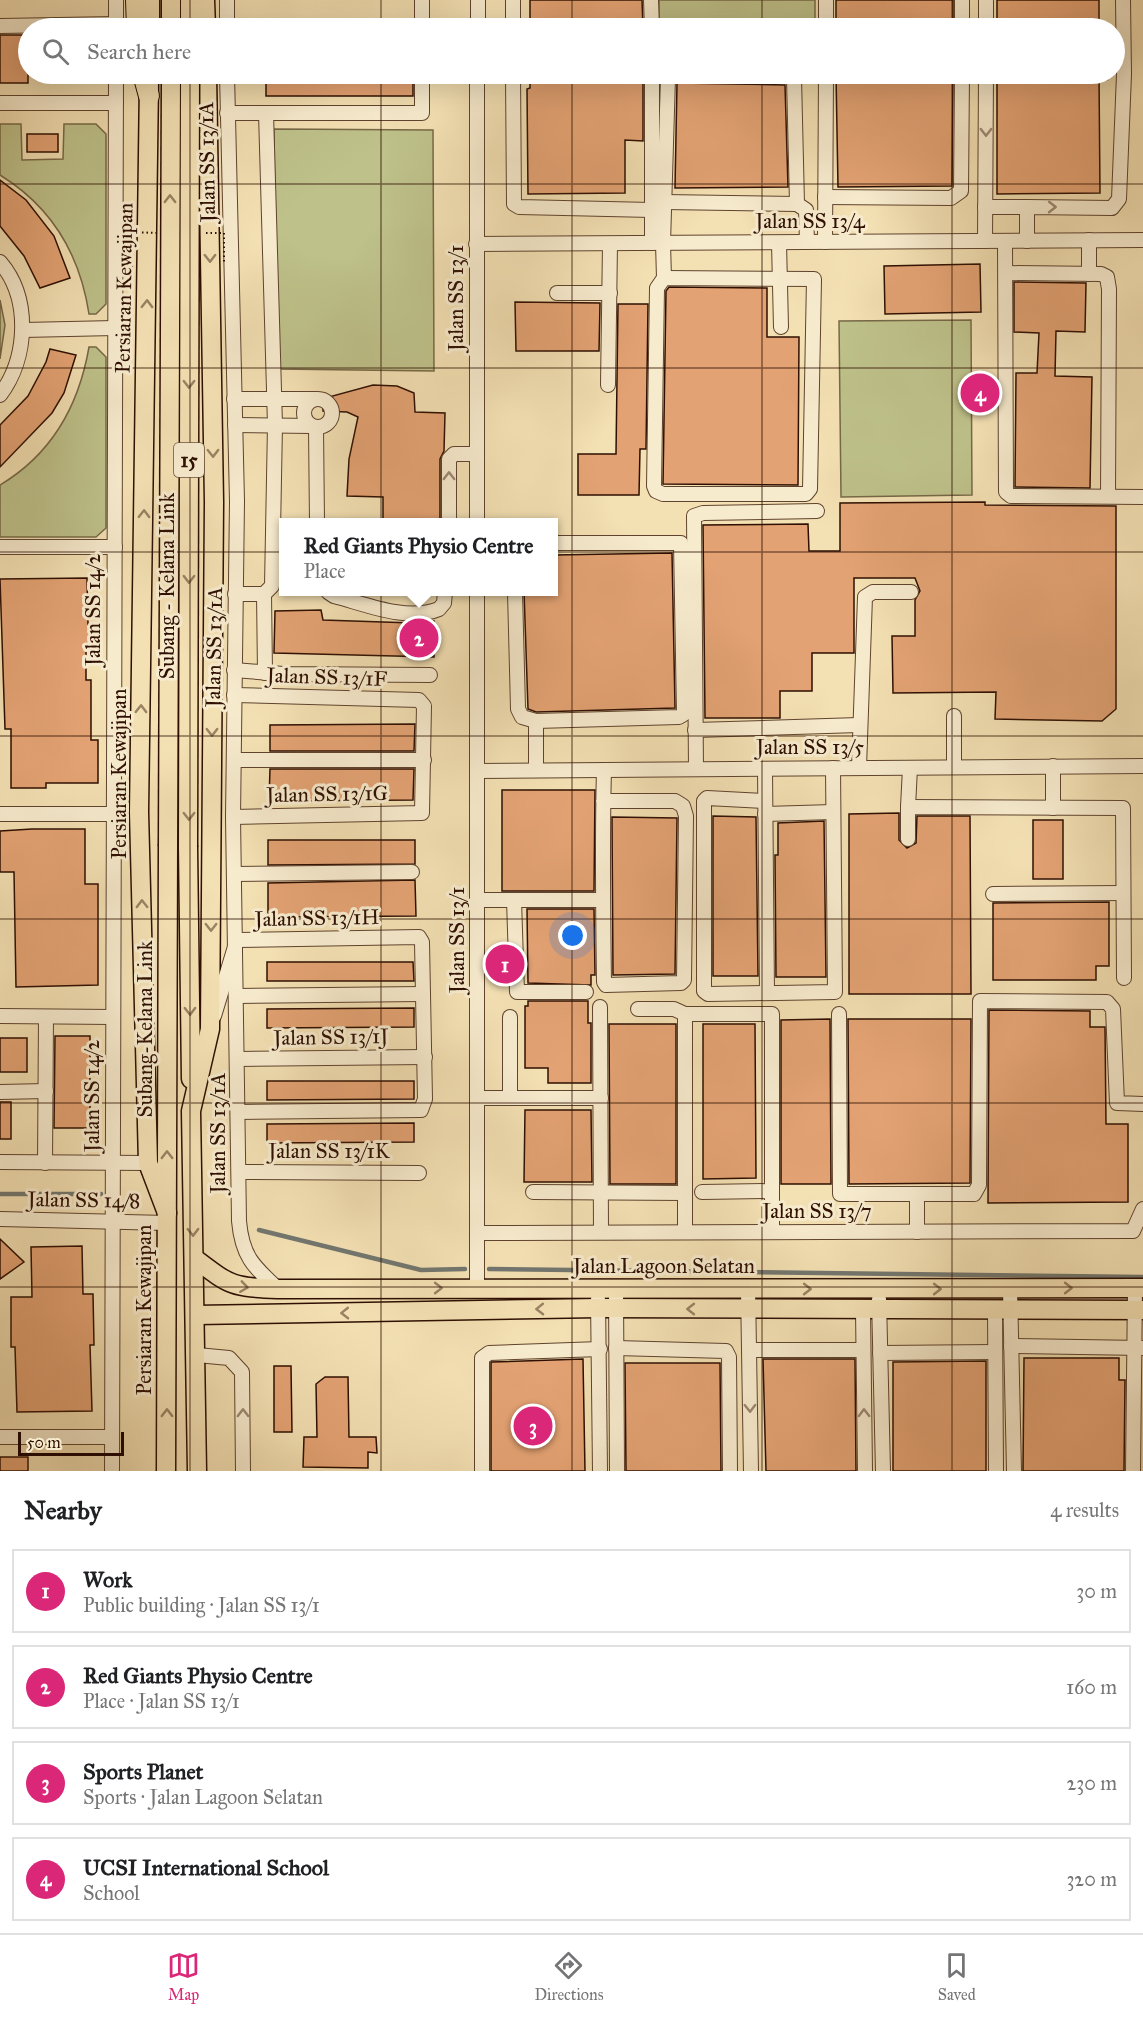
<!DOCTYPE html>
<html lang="en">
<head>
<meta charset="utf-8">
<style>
  body { margin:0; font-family:"IM FELL Great Primer",serif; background:#f2f2f2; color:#202124 }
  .scale { position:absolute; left:18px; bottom:15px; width:106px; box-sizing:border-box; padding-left:6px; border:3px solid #2e0f02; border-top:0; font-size:16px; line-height:21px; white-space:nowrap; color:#2e0f02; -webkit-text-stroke:4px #f7ebce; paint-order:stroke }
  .you { position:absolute; left:573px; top:936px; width:21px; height:21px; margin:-15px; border:4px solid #fff; border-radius:50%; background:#1a73e8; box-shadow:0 0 0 9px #1a73e833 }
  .badge { display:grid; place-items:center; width:39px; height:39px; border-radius:50%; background:#db2777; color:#fff; font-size:20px; font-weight:700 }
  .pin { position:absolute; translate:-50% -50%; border:3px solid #fff; box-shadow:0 2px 6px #0006 }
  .popup { position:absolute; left:279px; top:518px; width:279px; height:78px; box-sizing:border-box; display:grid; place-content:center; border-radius:0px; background:#fff; filter:drop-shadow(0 2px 4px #0005); font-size:20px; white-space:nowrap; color:#757577 }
  .popup b { font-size:22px; color:#202124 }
  .popup::after { content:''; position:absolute; left:50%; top:100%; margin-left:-12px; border:12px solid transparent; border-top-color:#fff }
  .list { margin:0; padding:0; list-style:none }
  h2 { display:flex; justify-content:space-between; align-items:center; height:78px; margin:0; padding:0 24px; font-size:26px }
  h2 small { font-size:20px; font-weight:400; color:#757577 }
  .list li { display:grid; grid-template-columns:39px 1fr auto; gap:18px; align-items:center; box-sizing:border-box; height:84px; margin:0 12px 12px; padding:0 12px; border:2px solid #e0e0e0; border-radius:0px }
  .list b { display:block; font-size:22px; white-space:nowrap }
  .list p { margin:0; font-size:20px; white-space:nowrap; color:#757577 }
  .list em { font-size:20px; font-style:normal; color:#757577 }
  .icon { flex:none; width:33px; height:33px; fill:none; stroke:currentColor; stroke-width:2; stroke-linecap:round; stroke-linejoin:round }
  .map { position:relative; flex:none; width:1143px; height:1471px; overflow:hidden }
  .search { position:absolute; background:#fff; box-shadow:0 6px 24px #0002; left:18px; right:18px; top:18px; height:66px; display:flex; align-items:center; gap:15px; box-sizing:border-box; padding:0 21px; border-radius:33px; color:#757577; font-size:22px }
  .sheet { height:462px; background:#fff }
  nav { display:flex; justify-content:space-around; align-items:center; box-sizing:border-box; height:84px; border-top:2px solid #e0e0e0; background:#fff; font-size:16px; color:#757577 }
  nav a { display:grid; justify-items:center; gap:3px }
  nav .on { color:#db2777 }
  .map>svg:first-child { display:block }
  .green { fill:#bec18a; stroke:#766846; stroke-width:1.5 }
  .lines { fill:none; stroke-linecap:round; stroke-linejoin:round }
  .stream { stroke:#72766f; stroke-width:4.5 }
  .building { fill:#e3a273; stroke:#2e0f02; stroke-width:1.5 }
  .minor-tunnel { stroke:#d5c198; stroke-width:14; stroke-dasharray:14 7; stroke-linecap:butt }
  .minor-casing { stroke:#5f432e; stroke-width:16 }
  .major-casing { stroke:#2e0f02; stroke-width:21 }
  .highway-casing { stroke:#2e0f02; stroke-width:22 }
  .minor { stroke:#f7ebce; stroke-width:14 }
  .major { stroke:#f3e0b3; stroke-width:18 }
  .highway { stroke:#f3e0b3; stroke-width:20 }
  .major-bridge-casing { stroke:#2e0f02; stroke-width:21; stroke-linecap:butt }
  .path-bridge { stroke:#2e0f02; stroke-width:2; stroke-dasharray:1.5 3; stroke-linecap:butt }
  .major-bridge { stroke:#f3e0b3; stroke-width:18 }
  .oneway { stroke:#9d8872 }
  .oneway2 { stroke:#9a8263 }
  .grid { fill:none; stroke:#2e0f02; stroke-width:1.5; stroke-opacity:0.55 }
  .labels { text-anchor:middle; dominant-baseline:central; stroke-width:6; stroke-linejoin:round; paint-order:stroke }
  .shield { fill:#f7ebce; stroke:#6a513f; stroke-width:1.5 }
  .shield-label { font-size:20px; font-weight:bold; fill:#2e0f02 }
  .street-label { font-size:21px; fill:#2e0f02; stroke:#f7ebce }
</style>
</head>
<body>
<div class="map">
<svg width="1143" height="1471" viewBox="0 0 1143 1471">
  <rect width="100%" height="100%" fill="#f3e0b3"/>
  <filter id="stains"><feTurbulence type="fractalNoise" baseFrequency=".00333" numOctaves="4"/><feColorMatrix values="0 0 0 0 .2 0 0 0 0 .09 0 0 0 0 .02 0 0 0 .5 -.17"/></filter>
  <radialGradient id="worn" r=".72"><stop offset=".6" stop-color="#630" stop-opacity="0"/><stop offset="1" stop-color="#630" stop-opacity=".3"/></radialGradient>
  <!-- green -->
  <g class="green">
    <rect x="659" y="0" width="156" height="28"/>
    <path d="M0 124H21L22 160 63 159 64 124H96L106 134V304L96 314H89C80 255 52 207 0 175Z"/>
    <polygon points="274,129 433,130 434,371 277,369"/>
    <polygon points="0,300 5,325 0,359"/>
    <polygon points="971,320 972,495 841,497 839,321"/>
    <path d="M89 347H96L106 357V528L96 537H0V485C52 454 79 405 89 347Z"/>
  </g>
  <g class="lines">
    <!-- stream -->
    <g class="stream">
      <polyline points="0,1194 101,1194"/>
      <polyline points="259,1230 421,1270 465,1269"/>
      <polyline points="489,1269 1143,1277"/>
    </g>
  </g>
  <!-- building -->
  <g class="building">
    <polygon points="530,0 642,0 643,28 530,28"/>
    <rect x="836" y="0" width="117" height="28"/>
    <rect x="997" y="0" width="102" height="28"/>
    <rect x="0" y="35" width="28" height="48"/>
    <rect x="266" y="74" width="147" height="22"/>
    <polygon points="530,74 643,74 643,141 625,140 625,193 528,194 527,89 530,88"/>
    <polygon points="836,74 953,74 952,186 838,187"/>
    <polygon points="997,74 1099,74 1100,193 997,194"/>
    <polygon points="677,83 785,85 788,187 675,188"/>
    <rect x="27" y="134" width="31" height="18"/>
    <polygon points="0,180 26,200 54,236 70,278 40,288 24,256 0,226"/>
    <polygon points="980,264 981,312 885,314 884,266"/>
    <polygon points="1014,282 1086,283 1085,332 1056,331 1055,376 1092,377 1090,488 1015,487 1016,373 1037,373 1039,333 1014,332"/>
    <polygon points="669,287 767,288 767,337 799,337 798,485 663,484 666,291"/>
    <polygon points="515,302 600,303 599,351 516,351"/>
    <polygon points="618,304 648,304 646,449 640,449 639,495 578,495 578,454 616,454"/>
    <polygon points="50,349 76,355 64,393 52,413 0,467 0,425 28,396 46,362"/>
    <polygon points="373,385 397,386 414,393 415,412 445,413 444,451 440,459 440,522 383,522 383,497 347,496 349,459 358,417 347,412 323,411 323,404 325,398"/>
    <polygon points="985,502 985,505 1116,506 1116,709 1102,721 995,719 996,692 893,693 892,636 915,636 915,600 920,591 915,578 854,578 854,653 812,653 812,691 780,691 780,718 705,718 703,525 808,524 809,551 840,551 840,503"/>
    <polygon points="672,553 675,708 536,712 528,709 524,591 554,591 554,555"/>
    <polygon points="87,578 88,625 95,625 95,645 86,646 86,680 91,680 91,740 98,740 98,783 46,783 46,788 11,788 11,729 5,729 0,579"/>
    <polygon points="321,610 323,620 413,623 434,621 434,657 274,653 275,611"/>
    <polygon points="415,724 414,751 270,751 270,725"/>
    <polygon points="270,769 414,769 413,800 269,801"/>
    <polygon points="502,790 595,790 594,891 502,891"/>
    <polygon points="899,813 899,840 907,848 916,843 917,816 970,816 971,994 849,994 849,814"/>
    <polygon points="713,816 756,817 758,976 713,976"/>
    <polygon points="612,817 677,818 675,974 613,975"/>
    <rect x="1033" y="820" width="30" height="59"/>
    <polygon points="824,821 826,977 776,977 775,855 778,855 778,823"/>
    <polygon points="32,829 85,829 85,884 98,884 98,985 16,987 14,872 0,872 0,831"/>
    <polygon points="268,840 415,840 415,864 268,865"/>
    <polygon points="415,880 416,916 268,917 268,883"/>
    <polygon points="1109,902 1109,966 1096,966 1096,980 993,980 993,903"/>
    <polygon points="527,909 594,909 595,975 591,975 591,985 528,983"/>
    <polygon points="267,962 413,962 414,981 267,981"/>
    <polygon points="528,1001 588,1001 588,1023 591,1023 591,1083 548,1083 548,1068 525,1068 525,1006 528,1006"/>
    <polygon points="414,1008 414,1027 267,1028 267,1009"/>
    <polygon points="989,1010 1090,1011 1090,1027 1105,1027 1106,1124 1128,1124 1128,1202 988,1203"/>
    <polygon points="830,1019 831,1184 781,1184 781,1020"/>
    <polygon points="848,1019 971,1019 970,1183 849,1184"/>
    <polygon points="609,1024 676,1024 676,1184 610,1184"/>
    <polygon points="703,1024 755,1024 756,1178 703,1179"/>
    <polygon points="55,1036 90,1036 90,1128 54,1128"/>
    <rect x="0" y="1038" width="27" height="34"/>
    <polygon points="267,1081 414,1081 414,1099 267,1100"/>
    <rect x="0" y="1102" width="11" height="37"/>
    <polygon points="525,1110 591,1110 592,1182 524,1182"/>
    <polygon points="414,1123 414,1142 267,1143 267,1124"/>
    <polygon points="0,1239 24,1262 0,1279"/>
    <polygon points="82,1246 83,1294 93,1294 94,1345 90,1345 92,1411 17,1412 15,1347 11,1347 11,1297 32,1297 31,1247"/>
    <polygon points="1024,1358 1119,1358 1119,1380 1125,1380 1124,1471 1023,1471"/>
    <polygon points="583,1359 585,1471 491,1471 491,1362"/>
    <polygon points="763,1359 855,1359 856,1471 766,1471"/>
    <polygon points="986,1361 986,1471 893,1471 893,1362"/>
    <polygon points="625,1363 720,1363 721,1471 626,1471"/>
    <polygon points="274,1366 291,1366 292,1432 274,1432"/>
    <polygon points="325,1377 348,1377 349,1437 376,1437 377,1453 368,1452 368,1468 303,1467 304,1437 317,1437 316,1384"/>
    <rect x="0" y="1457" width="28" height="14"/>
  </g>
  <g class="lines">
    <!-- minor-tunnel -->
    <polyline class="minor-tunnel" points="1074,74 1124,74"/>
    <!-- minor casing -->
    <g class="minor-casing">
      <g id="minor">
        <polyline points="227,0 227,28"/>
        <polyline points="422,0 422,28"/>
        <polyline points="651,0 652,28"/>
        <polyline points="0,26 116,24"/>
        <polyline points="116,28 116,0"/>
        <polyline points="478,28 478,0"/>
        <polyline points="513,28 513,0"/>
        <polyline points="826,28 826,0"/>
        <polyline points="962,28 962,0"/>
        <polyline points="986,28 986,0"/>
        <path d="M227 74 237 501 233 817 239 1221C242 1256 253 1266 278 1289"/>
        <polyline points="513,74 514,204 519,207 652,210"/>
        <polyline points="652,74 652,243"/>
        <polyline points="0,103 116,103"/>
        <polyline points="227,113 422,113 422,74"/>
        <polyline points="825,197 951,198 961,191 962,74"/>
        <polyline points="664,202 797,204 806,210 807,242"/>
        <polyline points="985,207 1027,207"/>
        <polyline points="1089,240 1089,274"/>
        <polyline points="985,241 986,74"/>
        <polyline points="1005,241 1006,492 1011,496 1143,497"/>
        <polyline points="1027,241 1027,207 1112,208 1119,199 1124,74 1123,0"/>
        <polyline points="825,242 826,74"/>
        <polyline points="779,243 781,327"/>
        <polyline points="476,244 1143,240"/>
        <path d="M0 262C31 298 28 358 0 395"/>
        <polyline points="1006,273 1101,274 1107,277 1109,289 1108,496"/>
        <polygon points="664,278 814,279 810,489 806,494 663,494 656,491 654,486 657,288"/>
        <polyline points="664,278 663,243 668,77 671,74 791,76 794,78 797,204"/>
        <polyline points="557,293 610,293"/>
        <polyline points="23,330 115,328"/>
        <polyline points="608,385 610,244"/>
        <circle cx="318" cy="413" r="14"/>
        <polyline points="234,399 316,399"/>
        <polyline points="235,425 311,426"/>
        <polyline points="316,427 317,522"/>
        <polyline points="449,522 449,459 454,454 477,454"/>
        <polyline points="477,522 477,74"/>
        <polyline points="0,547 115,547"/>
        <path d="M328 592 334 596C365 604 407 622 439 609L444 603 445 592"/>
        <polyline points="515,592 518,709 522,717 536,721 679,717 684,714 681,543 554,543"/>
        <polyline points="235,594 264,594 272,586 275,425 266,113"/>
        <polyline points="264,594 265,673"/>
        <polyline points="234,670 283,674 430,675"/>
        <polyline points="954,716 954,767"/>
        <polyline points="536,721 536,770"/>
        <polyline points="695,730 859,725"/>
        <polyline points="234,760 424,760"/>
        <polyline points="1053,766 1053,808"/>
        <polyline points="859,768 865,597 873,592 911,592"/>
        <polyline points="696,769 694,516 703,513 817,511"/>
        <polyline points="765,769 767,993"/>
        <polyline points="478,771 1143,766"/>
        <path d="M603 801H675L683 806 686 816 684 980 681 983 606 985 604 982C603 911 602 841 604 770"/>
        <polyline points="765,801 707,798 704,801 704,991 708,994 835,992 833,768"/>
        <polyline points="908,807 910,768"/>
        <polyline points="0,814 114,814"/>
        <polyline points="765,814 833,812"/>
        <polyline points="233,817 422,813 424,706 419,700 234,695"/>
        <polyline points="908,839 908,807 1123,808 1124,978"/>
        <polyline points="234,874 412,872"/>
        <polyline points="993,894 1123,893"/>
        <polyline points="478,900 603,900"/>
        <polyline points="514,900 517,992 586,992"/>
        <polyline points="237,996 423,994"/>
        <polyline points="600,1007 601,1232"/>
        <polyline points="638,1009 674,1009 685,1014 772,1014 772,1232"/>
        <polyline points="685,1014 685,1232"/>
        <polyline points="839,1014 840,1194 974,1194 979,1185 980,1001 1107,1002 1113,1009 1117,1103 1143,1104"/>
        <polyline points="0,1016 113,1017"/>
        <polyline points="214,1016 237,940 419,937 422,942 425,1099 421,1110 239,1112"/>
        <polyline points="510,1017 510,1098"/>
        <polyline points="238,1059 425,1057"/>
        <polyline points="0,1092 46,1091"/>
        <polyline points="478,1098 601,1098"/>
        <polyline points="0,1162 148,1163"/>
        <polyline points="45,1163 46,1017"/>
        <polyline points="239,1172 419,1173"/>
        <polyline points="533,1192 685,1193"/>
        <polyline points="702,1192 772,1191"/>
        <polyline points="917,1194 917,1232"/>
        <polyline points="0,1219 167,1223"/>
        <polyline points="477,1233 1133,1231 1143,1209"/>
        <polyline points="477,1288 477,592"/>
        <polyline points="616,1289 617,1471"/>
        <polyline points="748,1289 751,1471"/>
        <polyline points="1010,1289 1014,1471"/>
        <polyline points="598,1299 600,1471"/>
        <polyline points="879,1299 883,1471"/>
        <polyline points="863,1310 865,1471"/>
        <polyline points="995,1310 996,1471"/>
        <polyline points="1011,1346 1143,1348"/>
        <polyline points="616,1348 726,1351 729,1357 730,1471"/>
        <polyline points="750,1350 863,1350"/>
        <polyline points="880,1353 995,1352"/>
        <polyline points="197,1355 229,1358 242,1372 243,1471"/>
        <polyline points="0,1437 112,1437"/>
        <polyline points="112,1471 116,74"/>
        <polyline points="482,1471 482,1358 489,1353 600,1349"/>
        <polyline points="1133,1471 1135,1288"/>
      </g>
    </g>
    <!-- major casing -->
    <g class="major-casing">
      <g id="major">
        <polyline points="205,0 206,28"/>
        <polyline points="150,28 150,0"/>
        <polyline points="171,28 171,0"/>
        <polyline points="190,28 190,0"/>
        <polyline points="149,82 139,812 148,1163 167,1213"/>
        <polyline points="188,847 191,1079"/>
        <path d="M194 1258C231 1286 231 1287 278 1289L1143 1288"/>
        <polyline points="196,1315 598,1308 1143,1310"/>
        <polyline points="166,1471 168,846"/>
        <polyline points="197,1471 191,1111 210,1029 214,502 207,74"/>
      </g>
    </g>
    <!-- highway casing -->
    <g class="highway-casing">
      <g id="highway">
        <polyline points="136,0 137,28"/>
        <polyline points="143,74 149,96"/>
      </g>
    </g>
    <!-- minor -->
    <use href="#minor" class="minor"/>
    <!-- major -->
    <use href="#major" class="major"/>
    <!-- highway -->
    <use href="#highway" class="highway"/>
    <!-- major-bridge casing -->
    <g class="major-bridge-casing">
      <g id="major-bridge">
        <polyline points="168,846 171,74"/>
        <polyline points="188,847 190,74"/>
      </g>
    </g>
    <!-- path-bridge -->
    <g class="path-bridge">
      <polyline points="206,233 224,233 224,264"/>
      <polyline points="132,267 132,232 156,233"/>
    </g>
    <!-- major-bridge -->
    <use href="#major-bridge" class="major-bridge"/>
  </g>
  <!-- one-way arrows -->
  <defs><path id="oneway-chevron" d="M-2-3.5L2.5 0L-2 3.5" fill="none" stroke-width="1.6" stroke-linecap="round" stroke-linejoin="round" transform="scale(1.5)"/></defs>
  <g class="oneway">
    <use href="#oneway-chevron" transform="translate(986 132) rotate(90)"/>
    <use href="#oneway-chevron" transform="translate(1052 207)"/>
    <use href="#oneway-chevron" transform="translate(449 476) rotate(-90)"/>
    <use href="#oneway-chevron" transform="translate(750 1408) rotate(89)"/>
    <use href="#oneway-chevron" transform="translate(243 1413) rotate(-90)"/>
    <use href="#oneway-chevron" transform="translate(864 1413) rotate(-91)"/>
  </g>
  <g class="oneway2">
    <use href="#oneway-chevron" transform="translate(170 199) rotate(-90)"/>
    <use href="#oneway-chevron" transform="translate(210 258) rotate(89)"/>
    <use href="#oneway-chevron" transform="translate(147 304) rotate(-89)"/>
    <use href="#oneway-chevron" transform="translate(189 384) rotate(90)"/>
    <use href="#oneway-chevron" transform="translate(213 453) rotate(89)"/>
    <use href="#oneway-chevron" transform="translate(144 514) rotate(-89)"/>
    <use href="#oneway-chevron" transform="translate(189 579) rotate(90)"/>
    <use href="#oneway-chevron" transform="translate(141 709) rotate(-89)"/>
    <use href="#oneway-chevron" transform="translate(212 732) rotate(90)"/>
    <use href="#oneway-chevron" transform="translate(189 816) rotate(90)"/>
    <use href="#oneway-chevron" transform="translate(142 904) rotate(-91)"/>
    <use href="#oneway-chevron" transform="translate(211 927) rotate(90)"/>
    <use href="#oneway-chevron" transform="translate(190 1011) rotate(89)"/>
    <use href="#oneway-chevron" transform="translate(167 1155) rotate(-90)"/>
    <use href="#oneway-chevron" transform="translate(193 1232) rotate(89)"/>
    <use href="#oneway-chevron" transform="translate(244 1287) rotate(8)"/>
    <use href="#oneway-chevron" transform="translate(438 1288)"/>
    <use href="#oneway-chevron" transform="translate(1068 1288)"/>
    <use href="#oneway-chevron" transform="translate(807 1289)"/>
    <use href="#oneway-chevron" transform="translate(937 1289)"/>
    <use href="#oneway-chevron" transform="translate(540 1309) rotate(179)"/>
    <use href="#oneway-chevron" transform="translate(691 1309) rotate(-180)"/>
    <use href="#oneway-chevron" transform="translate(345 1313) rotate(179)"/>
    <use href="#oneway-chevron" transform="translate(167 1413) rotate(-90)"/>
  </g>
  <!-- grid -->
  <path class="grid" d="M190 0V28M381 0V28M572 0V28M762 0V28M952 0V28M190 74V1471M381 74V1471M572 74V1471M762 74V1471M952 74V1471M0 184H1143M0 368H1143M0 552H1143M0 736H1143M0 919H1143M0 1103H1143M0 1287H1143"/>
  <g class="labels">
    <!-- shield labels -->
    <rect class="shield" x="174" y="443" width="30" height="34" rx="4.5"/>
    <g class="shield-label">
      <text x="189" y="460">15</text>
    </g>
    <!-- street labels -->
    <g class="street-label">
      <text transform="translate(207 162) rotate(-91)">Jalan SS 13/1A</text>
      <text x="810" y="221">Jalan SS 13/4</text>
      <text transform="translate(124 288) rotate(-89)">Persiaran Kewajipan</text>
      <text transform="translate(456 298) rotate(-90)">Jalan SS 13/1</text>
      <text transform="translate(167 586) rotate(-90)">Subang - Kelana Link</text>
      <text transform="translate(93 610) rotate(-90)">Jalan SS 14/2</text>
      <text transform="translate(214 647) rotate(-89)">Jalan SS 13/1A</text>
      <text transform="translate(327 677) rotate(2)">Jalan SS 13/1F</text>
      <text x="810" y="747">Jalan SS 13/5</text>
      <text transform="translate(119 774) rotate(-90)">Persiaran Kewajipan</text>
      <text transform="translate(327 794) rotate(-1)">Jalan SS 13/1G</text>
      <text transform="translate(317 918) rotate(-1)">Jalan SS 13/1H</text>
      <text transform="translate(457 940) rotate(-90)">Jalan SS 13/1</text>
      <text transform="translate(145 1029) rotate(-90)">Subang-Kelana Link</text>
      <text transform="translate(331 1037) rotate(-1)">Jalan SS 13/1J</text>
      <text transform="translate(92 1096) rotate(-90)">Jalan SS 14/2</text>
      <text transform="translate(218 1133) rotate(-90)">Jalan SS 13/1A</text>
      <text x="329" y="1151">Jalan SS 13/1K</text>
      <text transform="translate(84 1200) rotate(1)">Jalan SS 14/8</text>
      <text x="817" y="1211">Jalan SS 13/7</text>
      <text x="664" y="1266">Jalan Lagoon Selatan</text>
      <text transform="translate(144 1310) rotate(-90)">Persiaran Kewajipan</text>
    </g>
  </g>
  <rect width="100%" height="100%" filter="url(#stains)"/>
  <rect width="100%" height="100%" fill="url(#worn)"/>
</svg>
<div class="scale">50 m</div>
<div class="you"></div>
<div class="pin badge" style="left:505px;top:964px">1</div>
<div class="pin badge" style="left:419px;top:638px">2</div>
<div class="popup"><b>Red Giants Physio Centre</b>Place</div>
<div class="pin badge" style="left:533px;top:1426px">3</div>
<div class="pin badge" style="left:980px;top:393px">4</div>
<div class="search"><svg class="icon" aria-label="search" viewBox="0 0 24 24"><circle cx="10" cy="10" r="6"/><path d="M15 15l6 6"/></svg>Search here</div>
</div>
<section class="sheet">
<h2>Nearby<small>4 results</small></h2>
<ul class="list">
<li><span class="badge">1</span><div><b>Work</b><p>Public building · Jalan SS 13/1</p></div><em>30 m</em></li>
<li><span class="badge">2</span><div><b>Red Giants Physio Centre</b><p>Place · Jalan SS 13/1</p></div><em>160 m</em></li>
<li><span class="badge">3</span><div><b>Sports Planet</b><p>Sports · Jalan Lagoon Selatan</p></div><em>230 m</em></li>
<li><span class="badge">4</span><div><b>UCSI International School</b><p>School</p></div><em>320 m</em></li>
</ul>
</section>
<nav>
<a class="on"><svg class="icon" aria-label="map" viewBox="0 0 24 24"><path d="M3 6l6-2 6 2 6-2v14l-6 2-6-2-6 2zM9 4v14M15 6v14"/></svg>Map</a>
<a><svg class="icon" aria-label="directions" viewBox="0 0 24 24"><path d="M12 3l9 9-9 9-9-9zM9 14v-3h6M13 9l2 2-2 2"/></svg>Directions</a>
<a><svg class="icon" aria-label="saved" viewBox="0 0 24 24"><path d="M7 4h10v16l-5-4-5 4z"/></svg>Saved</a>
</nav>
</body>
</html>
